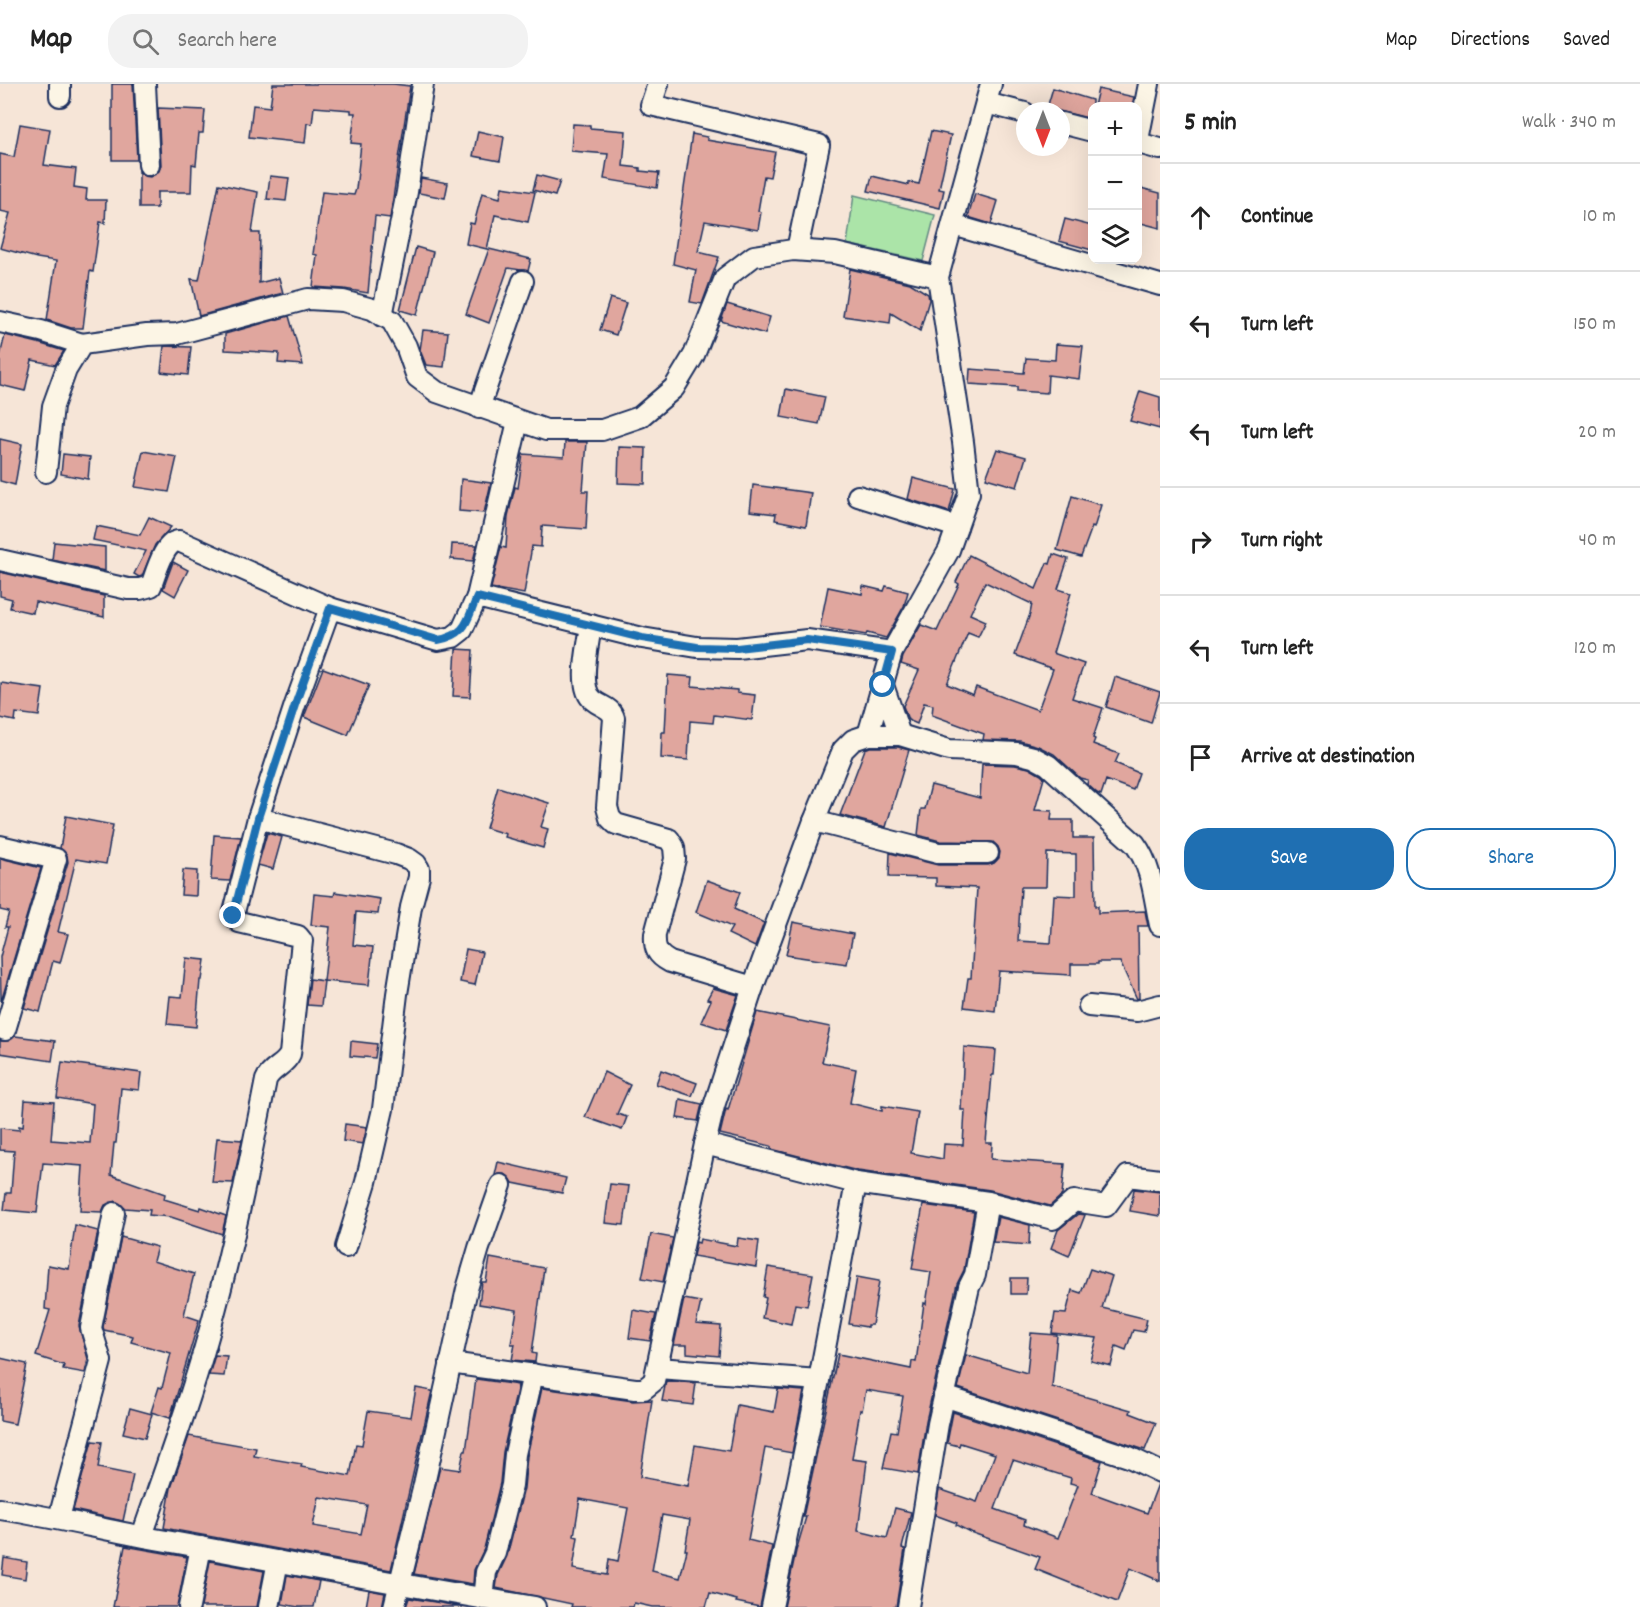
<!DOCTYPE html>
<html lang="en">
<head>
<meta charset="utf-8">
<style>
  body { margin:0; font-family:Dekko,sans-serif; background:#f2f2f2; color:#222 }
  .controls { position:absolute; right:18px; top:18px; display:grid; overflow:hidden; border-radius:12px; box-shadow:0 6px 24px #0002 }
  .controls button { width:54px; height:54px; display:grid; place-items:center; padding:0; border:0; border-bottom:2px solid #e0e0e0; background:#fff; color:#222; font:30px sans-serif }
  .compass { position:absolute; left:1016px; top:18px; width:54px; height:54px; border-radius:50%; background:#fff; box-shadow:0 6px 24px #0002; rotate:180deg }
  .stop { position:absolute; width:18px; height:18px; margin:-14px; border:4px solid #1f6fb2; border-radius:50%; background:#fff }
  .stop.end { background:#1f6fb2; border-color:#fff; box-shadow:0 2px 6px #0008 }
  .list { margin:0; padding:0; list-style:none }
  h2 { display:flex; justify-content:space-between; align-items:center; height:78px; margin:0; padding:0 24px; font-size:26px }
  h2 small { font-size:20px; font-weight:400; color:#767676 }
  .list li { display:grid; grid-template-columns:39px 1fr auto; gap:18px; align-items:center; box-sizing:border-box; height:108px; padding:0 24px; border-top:2px solid #e0e0e0 }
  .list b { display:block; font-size:22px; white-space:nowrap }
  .list em { font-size:20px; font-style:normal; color:#767676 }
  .actions { display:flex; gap:12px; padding:18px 24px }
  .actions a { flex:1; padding:14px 0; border:2px solid #1f6fb2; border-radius:24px; text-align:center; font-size:21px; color:#1f6fb2 }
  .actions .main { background:#1f6fb2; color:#fff }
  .icon { flex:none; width:33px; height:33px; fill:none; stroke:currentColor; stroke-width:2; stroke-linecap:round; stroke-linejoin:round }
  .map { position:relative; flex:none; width:1160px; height:1523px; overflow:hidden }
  header { display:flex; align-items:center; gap:36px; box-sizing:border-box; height:84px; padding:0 30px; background:#fff; border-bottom:2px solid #e0e0e0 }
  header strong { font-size:28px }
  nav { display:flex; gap:33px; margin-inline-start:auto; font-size:21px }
  .search { width:420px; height:54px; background:#f2f2f2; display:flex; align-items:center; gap:15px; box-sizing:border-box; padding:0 21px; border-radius:24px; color:#767676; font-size:22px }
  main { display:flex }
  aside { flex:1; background:#fff }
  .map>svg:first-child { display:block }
  .green { fill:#abe4a8; stroke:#638a83; stroke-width:1.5 }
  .building { fill:#e0a69e; stroke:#1b2f5e; stroke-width:1.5; fill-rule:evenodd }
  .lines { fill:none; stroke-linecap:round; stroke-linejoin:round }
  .street-casing { stroke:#1b2f5e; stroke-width:24 }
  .street { stroke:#fcf5e5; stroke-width:20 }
  .route { stroke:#1f6fb2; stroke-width:8 }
</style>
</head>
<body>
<header>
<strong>Map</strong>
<div class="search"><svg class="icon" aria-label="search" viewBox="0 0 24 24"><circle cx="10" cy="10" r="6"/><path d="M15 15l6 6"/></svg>Search here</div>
<nav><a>Map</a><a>Directions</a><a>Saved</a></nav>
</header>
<main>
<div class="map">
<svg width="1160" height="1523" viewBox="0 0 1160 1523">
  <rect width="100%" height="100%" fill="#f6e5d7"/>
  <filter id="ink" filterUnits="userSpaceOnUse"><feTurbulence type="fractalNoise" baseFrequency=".0167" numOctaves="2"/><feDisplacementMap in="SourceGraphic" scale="12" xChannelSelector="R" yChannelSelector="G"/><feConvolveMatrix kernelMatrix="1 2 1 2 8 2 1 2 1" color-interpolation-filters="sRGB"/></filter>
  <g filter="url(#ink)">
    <!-- green -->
    <polygon class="green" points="854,111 935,131 923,177 847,160"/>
    <!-- building -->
    <g class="building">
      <polygon points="112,0 133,0 137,76 112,76"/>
      <polygon points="273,0 393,0 410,2 390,134 375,132 368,209 344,205 313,203 317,171 313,170 322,108 354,111 356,105 361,60 351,59 355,29 351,29 351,26 314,23 312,40 307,39 305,59 249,53 253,21 270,23"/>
      <polygon points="1053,4 1092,16 1092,35 1047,24"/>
      <polygon points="1098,5 1134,13 1132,22 1094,22"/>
      <polygon points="158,24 205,26 203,49 199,49 196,81 192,80 191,108 157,108 157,124 139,124 139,87 144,92 150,93 159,87 161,81"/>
      <polygon points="20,40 50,45 44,81 76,85 74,103 87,105 86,116 106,116 105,139 100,138 93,188 90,187 83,244 71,244 47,236 56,177 37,174 0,164 10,129 0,127 0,70 14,73"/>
      <polygon points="573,40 590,41 590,44 626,47 623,82 640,84 640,87 659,89 657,104 604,95 608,70 571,67"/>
      <polygon points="478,47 504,53 500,77 473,72"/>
      <polygon points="931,47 951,51 939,105 944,106 940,124 868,107 872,92 909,101 909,98 919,100"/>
      <polygon points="692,50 707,53 707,56 775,68 770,93 764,92 758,127 761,128 758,146 705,137 698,168 719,173 702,220 690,218 696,186 673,180"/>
      <polygon points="537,91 560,97 555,112 533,106"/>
      <polygon points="270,92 289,94 286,117 267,115"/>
      <polygon points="421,94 448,99 445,114 419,109"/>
      <polygon points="219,100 258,108 252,149 260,149 259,199 279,194 283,209 199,232 191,195 199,196"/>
      <polygon points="502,103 535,108 528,138 495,131 487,165 466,160 470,139 474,140 482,109 500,114"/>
      <polygon points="1137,103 1160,109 1160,144 1137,138"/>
      <polygon points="975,110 998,117 991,140 968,133"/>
      <polygon points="1065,135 1092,142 1092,166 1059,157"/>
      <polygon points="416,163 433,168 417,231 400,226"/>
      <polygon points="489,165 531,175 528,187 508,184 489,239 466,230"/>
      <polygon points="850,185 910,199 928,210 929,216 920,247 891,229 890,239 843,232"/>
      <polygon points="610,214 626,219 616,251 600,246"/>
      <polygon points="727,220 770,233 765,250 721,237"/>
      <polygon points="289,232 303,281 278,279 279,269 225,266 225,250"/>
      <polygon points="423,246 448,248 444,283 426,281 420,266"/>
      <polygon points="5,251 38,259 64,267 55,281 32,276 25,307 0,301 0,272"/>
      <polygon points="1056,260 1083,262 1079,295 1048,291 1047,309 1017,307 1017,303 969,300 970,285 1024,289 1026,274 1055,276"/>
      <polygon points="164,262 191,263 188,291 161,288"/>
      <polygon points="786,305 825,313 819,340 781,333"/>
      <polygon points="1140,307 1160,313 1160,345 1130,337"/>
      <polygon points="0,355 22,360 15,401 0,397"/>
      <polygon points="565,358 587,358 583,407 588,407 586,445 542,442 541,463 532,462 524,510 491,504 501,463 506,464 508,432 515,403 518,404 523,370 564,373"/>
      <polygon points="619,363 646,364 645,400 618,399"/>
      <polygon points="997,365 1026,373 1017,403 986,394"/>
      <polygon points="143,367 177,373 169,408 135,403"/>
      <polygon points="63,370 90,373 88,395 61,390"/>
      <polygon points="913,394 955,405 949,428 908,415"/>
      <polygon points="461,395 491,399 484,429 459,427"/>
      <polygon points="753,401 811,409 806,442 775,436 776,430 750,427"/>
      <polygon points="1072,412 1101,421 1094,444 1092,443 1081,473 1057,466"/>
      <polygon points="149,433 171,443 155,461 142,492 139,493 134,490 146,467 93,456 96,442 140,451"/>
      <polygon points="54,458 105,463 105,487 52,476"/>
      <polygon points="452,460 477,461 473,477 451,475"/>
      <path d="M1053 470 1068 475 1058 505 1071 509 1053 569 1084 580 1072 614 1103 624 1093 654 1095 655 1093 660 1119 670 1115 679 1139 689 1133 706 1106 696 1101 711 1097 709 1087 700 1088 696 1080 694 1054 670 1038 662 1020 657 983 656 984 650 932 631 933 621 924 619 917 640 908 636 903 622 919 586 901 580 903 573 921 541 937 547 959 500 956 498 969 471 1036 505 1047 479 1050 480ZM985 498 1032 520 1030 530 1015 571 1053 585 1038 626 976 603 973 611 947 600 968 549 978 553 986 537 970 530Z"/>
      <polygon points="173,478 188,486 175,512 163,505"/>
      <polygon points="0,488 104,512 104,533 35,518 33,529 10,524 12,515 0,512"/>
      <polygon points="863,502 884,507 886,502 908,508 904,522 886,554 867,549 866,551 820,543 828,503 862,510"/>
      <polygon points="456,565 473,566 470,613 453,612"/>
      <polygon points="323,584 369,601 348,651 304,633"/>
      <polygon points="668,591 693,593 692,602 737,606 737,609 755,611 752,636 714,631 713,639 690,637 688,676 661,674 662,648 665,648"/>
      <polygon points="1115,593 1160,608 1151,639 1106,623"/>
      <polygon points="1,599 43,605 39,632 16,629 15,637 0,634"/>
      <polygon points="870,663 898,663 909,666 886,743 840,731 865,665"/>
      <path d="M982 680 1015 681 1029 684 1041 691 1044 694 1035 726 1052 727 1051 736H1073V754H1094L1095 822H1098V829L1145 827 1148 842H1138L1139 914 1137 915 1120 878H1098V880H1071V891L999 887 995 927 964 923 968 894H971L977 804 936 802V794L889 793 890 769 938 781H988L994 779 999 774 1000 768 998 763 993 758 940 757 918 751 921 725H925L931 701 980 714ZM1047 769 1076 770V812L1054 811 1051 859 1018 857 1021 803H1046Z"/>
      <polygon points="498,703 549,719 541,743 548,745 543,764 505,753 506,750 486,744"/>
      <polygon points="66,732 113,741 106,780 76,775 58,848 68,850 60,879 53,877 40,928 24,924 68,778 67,771 60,764"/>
      <polygon points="267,749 282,753 273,785 258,781"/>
      <polygon points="214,751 241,753 230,797 211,796"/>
      <polygon points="0,774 41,784 1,918 0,873 8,843 5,843 9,828 0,826"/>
      <polygon points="183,786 197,787 196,812 181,811"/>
      <polygon points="707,796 740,808 734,825 764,839 755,863 728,850 732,843 696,828"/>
      <polygon points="335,808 380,815 378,830 356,828 353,861 373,863 369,901 324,897 330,843 311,841 314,810 334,812"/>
      <polygon points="793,838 853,850 847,880 786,871"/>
      <polygon points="466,865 482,868 475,901 460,898"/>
      <polygon points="186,874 205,876 202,896 200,896 196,943 167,940 170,912 182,913"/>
      <polygon points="310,895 324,897 321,922 307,921"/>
      <polygon points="713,904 738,911 726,946 701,938 711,916 707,915"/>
      <polygon points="757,928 830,943 822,978 856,985 850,1019 882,1027 882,1022 918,1028 911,1069 943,1075 944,1060 963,1061 965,1026 961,1026 964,963 996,966 994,991 992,991 986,1059 992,1059 991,1075 1065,1080 1062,1111 1050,1122 990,1106 858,1087 771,1065 771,1062 720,1050 726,1025 728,1026"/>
      <polygon points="15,952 55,957 52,977 0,969 0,957 8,957"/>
      <polygon points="351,957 377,960 375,974 350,972"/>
      <polygon points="62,978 141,989 139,1006 121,1004 116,1059 114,1059 111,1091 165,1110 164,1115 200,1126 201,1123 226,1132 222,1150 171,1133 149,1131 150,1126 125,1124 116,1117 105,1121 102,1128 80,1127 83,1082 43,1079 37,1129 4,1126 6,1109 11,1109 14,1067 0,1066 0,1044 19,1046 19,1042 23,1043 25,1016 54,1018 51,1056 90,1059 93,1020 57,1014"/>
      <polygon points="661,986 697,999 692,1012 656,1000"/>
      <polygon points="604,988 630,1001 617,1030 627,1033 622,1046 585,1033"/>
      <polygon points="680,1015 702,1020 698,1037 677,1034"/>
      <polygon points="345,1040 367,1043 363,1060 343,1057"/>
      <polygon points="217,1054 242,1056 233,1099 212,1098"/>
      <polygon points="498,1078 566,1094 562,1109 513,1099 510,1094 505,1090 495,1091"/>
      <polygon points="610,1100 629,1102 624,1141 605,1139"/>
      <polygon points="1134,1105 1160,1108 1160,1132 1130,1127"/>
      <polygon points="923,1121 974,1128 964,1186 957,1200 926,1337 918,1390 883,1384 891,1347 897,1348 903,1312 866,1306 862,1327 860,1326 852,1375 867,1377 858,1447 887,1454 895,1424 911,1428 902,1464 905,1465 896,1523 784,1523 796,1467 806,1433 803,1433 838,1270 911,1285 912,1277 916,1278 924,1219 926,1220 931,1188 912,1185"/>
      <polygon points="1078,1130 1085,1131 1069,1172 1051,1164 1058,1146"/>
      <polygon points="998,1133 1030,1141 1029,1161 993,1158"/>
      <polygon points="75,1141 98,1147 79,1242 88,1275 85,1289 63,1285 64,1281 36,1272 50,1226 45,1225 48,1181 69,1185"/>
      <polygon points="651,1150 673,1154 663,1198 642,1194"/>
      <polygon points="121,1153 157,1163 153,1177 194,1190 184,1231 199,1236 170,1334 151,1328 159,1303 162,1304 171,1269 131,1258 133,1252 104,1246 103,1243"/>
      <polygon points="738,1154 759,1157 756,1183 693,1172 696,1158 699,1159 700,1155 737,1162"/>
      <polygon points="490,1174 544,1184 532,1269 536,1270 535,1278 512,1276 515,1260 511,1260 517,1226 479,1220 482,1198 486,1198"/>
      <polygon points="768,1183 813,1190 807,1222 795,1220 791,1240 762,1234 766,1214 763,1213"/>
      <polygon points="1090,1185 1112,1192 1102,1224 1147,1235 1144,1248 1133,1246 1126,1266 1116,1262 1111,1282 1091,1277 1097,1254 1052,1249 1055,1229 1066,1230 1072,1206 1081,1209"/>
      <polygon points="857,1193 879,1197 872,1241 867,1241 867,1243 849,1240"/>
      <polygon points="1011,1194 1027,1194 1026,1210 1011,1210"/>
      <polygon points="684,1215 701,1218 696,1240 721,1242 719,1272 687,1269 687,1261 674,1261"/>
      <polygon points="633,1226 656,1230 650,1257 629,1254"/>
      <polygon points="1031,1249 1057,1251 1052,1303 1131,1326 1130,1329 1156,1339 1145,1366 958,1304 966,1271 1027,1289"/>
      <polygon points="215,1271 227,1272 224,1292 209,1291"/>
      <polygon points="0,1274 27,1280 15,1340 0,1337"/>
      <polygon points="476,1295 518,1301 503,1368 500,1399 484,1465 474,1486 473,1500 414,1490 440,1383 460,1386 464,1367 466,1367"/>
      <polygon points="666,1297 696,1299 693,1321 662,1317"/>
      <path d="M416 1304 432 1307 391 1486 164 1444 171 1404 189 1352 256 1364 254 1372 302 1380 301 1383 350 1392 356 1360 362 1361 368 1327 411 1333ZM319 1413 367 1421 361 1450 313 1442Z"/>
      <path d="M542 1304 633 1317 652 1316 640 1393 688 1402 695 1361 729 1367 737 1321 774 1328 778 1305 804 1307 792 1369 765 1364 748 1456 772 1462 760 1523 736 1518 737 1516 710 1509 706 1523H652L634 1519 633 1523H571L572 1520 496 1504 498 1491 507 1472 524 1404 527 1372ZM580 1415 628 1424 618 1477 609 1475 607 1491 573 1485 578 1453 574 1452ZM662 1431 690 1436 685 1466H687L680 1494 652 1487Z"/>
      <polygon points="130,1324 152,1330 145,1354 123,1349"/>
      <path d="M953 1328 1102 1377 1092 1409 1147 1429 1158 1400H1160V1497L1130 1484 1117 1518 1035 1485 1040 1473 970 1448 956 1441 957 1439 935 1431 939 1405 977 1418 995 1370 960 1359 959 1362 947 1359ZM1013 1376 1071 1394 1070 1399 1078 1401 1058 1454 1024 1441 1025 1436 995 1425Z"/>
      <polygon points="92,1357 102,1358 98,1384 133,1391 123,1437 73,1426"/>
      <polygon points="125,1462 187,1473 177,1523 113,1523"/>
      <polygon points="4,1474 27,1478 25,1495 2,1491"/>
      <polygon points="210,1477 264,1487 257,1523 201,1523"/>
      <polygon points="287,1491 319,1497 314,1523 298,1523 282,1520"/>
      <polygon points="369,1506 385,1509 382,1523 366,1523"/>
      <polygon points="409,1514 435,1518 462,1523 406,1523"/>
    </g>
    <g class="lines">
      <!-- street casing -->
      <g class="street-casing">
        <g id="street">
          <polyline points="145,0 149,81"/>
          <polyline points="658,0 651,21 819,61 797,166"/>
          <polyline points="60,12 60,0"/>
          <polyline points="986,19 1025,29"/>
          <polyline points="1061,39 1092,47"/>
          <polyline points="1138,56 1149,0"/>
          <polyline points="1138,59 1160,65"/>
          <polyline points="953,141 1160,201"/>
          <polyline points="382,232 407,108 423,0"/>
          <polyline points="0,238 41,247 82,260"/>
          <polyline points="479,324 523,197"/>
          <polyline points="46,388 53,322 66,286 82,260 147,251 177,250 308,215 343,217 372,225 392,237 406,262 417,293 437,308 546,346 602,346 640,333 674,304 694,271 725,194 754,172 793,166 835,169 938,193"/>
          <polyline points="858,412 957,443"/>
          <path d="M0 476 128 505H140L151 502C156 489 164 457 179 457L330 524"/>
          <polyline points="477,513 642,554 697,563 737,564 807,556 892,568"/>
          <path d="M591 541C589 560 577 603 593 616 601 623 611 623 614 634L607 723 610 734 616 740 669 755 674 763 675 775 655 850C654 865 657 871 670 878L753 903"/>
          <polyline points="883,601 900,651"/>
          <polyline points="868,651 892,568 949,466 969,409 963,358 938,193 991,0"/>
          <polyline points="258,734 396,770 409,775 416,780 419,785 419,793 411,823 397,910 383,1025 366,1098 346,1163"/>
          <polyline points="814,737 938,769 988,769"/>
          <polyline points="0,762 56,775 5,946"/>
          <polyline points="1089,922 1137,927 1160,921"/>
          <polyline points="856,1099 988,1118 1053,1135 1074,1117 1106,1122 1128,1092 1160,1096"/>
          <polyline points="450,1279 635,1305 644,1305 654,1297 705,1060"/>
          <polyline points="658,1284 819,1296"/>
          <polyline points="944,1312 1129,1373 1160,1388"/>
          <path d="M0 1425C48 1432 96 1444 144 1453 274 1476 404 1502 535 1523"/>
          <polyline points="59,1434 101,1277 91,1244 114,1129"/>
          <path d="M142 1452C168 1376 196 1301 216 1223 236 1148 251 1072 266 996 271 984 285 982 290 970L302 857 298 852 239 838 233 832 258 734 295 621 330 524 438 556 453 553 462 546 477 513 518 337"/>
          <polyline points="483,1515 486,1488 495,1469 512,1401 515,1370 533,1290"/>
          <polyline points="189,1523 201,1463"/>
          <polyline points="269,1523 278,1477"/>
          <polyline points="394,1523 423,1405 467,1205 479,1164 501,1101"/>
          <path d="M772 1523 819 1296 856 1099 705 1060 714 1022 753 903 814 737 843 666 853 656 868 651H900L949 666 1017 669 1033 673 1048 681 1135 760C1152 783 1154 813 1160 841"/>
          <polyline points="908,1523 938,1340 969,1203 975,1191 988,1118"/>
        </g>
      </g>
      <!-- street -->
      <use href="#street" class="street"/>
    </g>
  </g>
  <g class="lines" filter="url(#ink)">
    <!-- route -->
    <path class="route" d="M233 832 258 734 295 621 330 524 438 556C467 551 467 536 477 513L642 554 697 563 737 564 807 556 892 568 883 601"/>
  </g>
</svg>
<div class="controls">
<button>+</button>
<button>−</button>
<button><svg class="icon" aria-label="layers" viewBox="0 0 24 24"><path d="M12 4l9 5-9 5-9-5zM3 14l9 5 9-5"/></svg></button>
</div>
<svg class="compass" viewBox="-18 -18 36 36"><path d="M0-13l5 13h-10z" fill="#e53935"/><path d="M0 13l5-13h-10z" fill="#767676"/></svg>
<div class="stop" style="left:883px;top:601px"></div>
<div class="stop end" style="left:233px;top:832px"></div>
</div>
<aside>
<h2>5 min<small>Walk · 340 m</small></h2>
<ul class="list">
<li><svg class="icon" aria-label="ahead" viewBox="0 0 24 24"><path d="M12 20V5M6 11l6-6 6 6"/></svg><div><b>Continue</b></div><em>10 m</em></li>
<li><svg class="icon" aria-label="left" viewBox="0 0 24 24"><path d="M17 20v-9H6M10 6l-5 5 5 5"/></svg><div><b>Turn left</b></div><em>150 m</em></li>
<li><svg class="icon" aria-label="left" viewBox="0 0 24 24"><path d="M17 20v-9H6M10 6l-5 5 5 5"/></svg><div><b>Turn left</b></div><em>20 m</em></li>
<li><svg class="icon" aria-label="right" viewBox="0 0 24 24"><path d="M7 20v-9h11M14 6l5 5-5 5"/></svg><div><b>Turn right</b></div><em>40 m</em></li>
<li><svg class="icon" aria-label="left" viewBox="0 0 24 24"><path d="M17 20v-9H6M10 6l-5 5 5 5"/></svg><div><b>Turn left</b></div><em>120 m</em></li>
<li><svg class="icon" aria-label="arrive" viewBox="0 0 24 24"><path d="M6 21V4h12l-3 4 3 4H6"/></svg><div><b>Arrive at destination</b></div></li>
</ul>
<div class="actions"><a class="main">Save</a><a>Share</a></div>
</aside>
</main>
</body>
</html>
